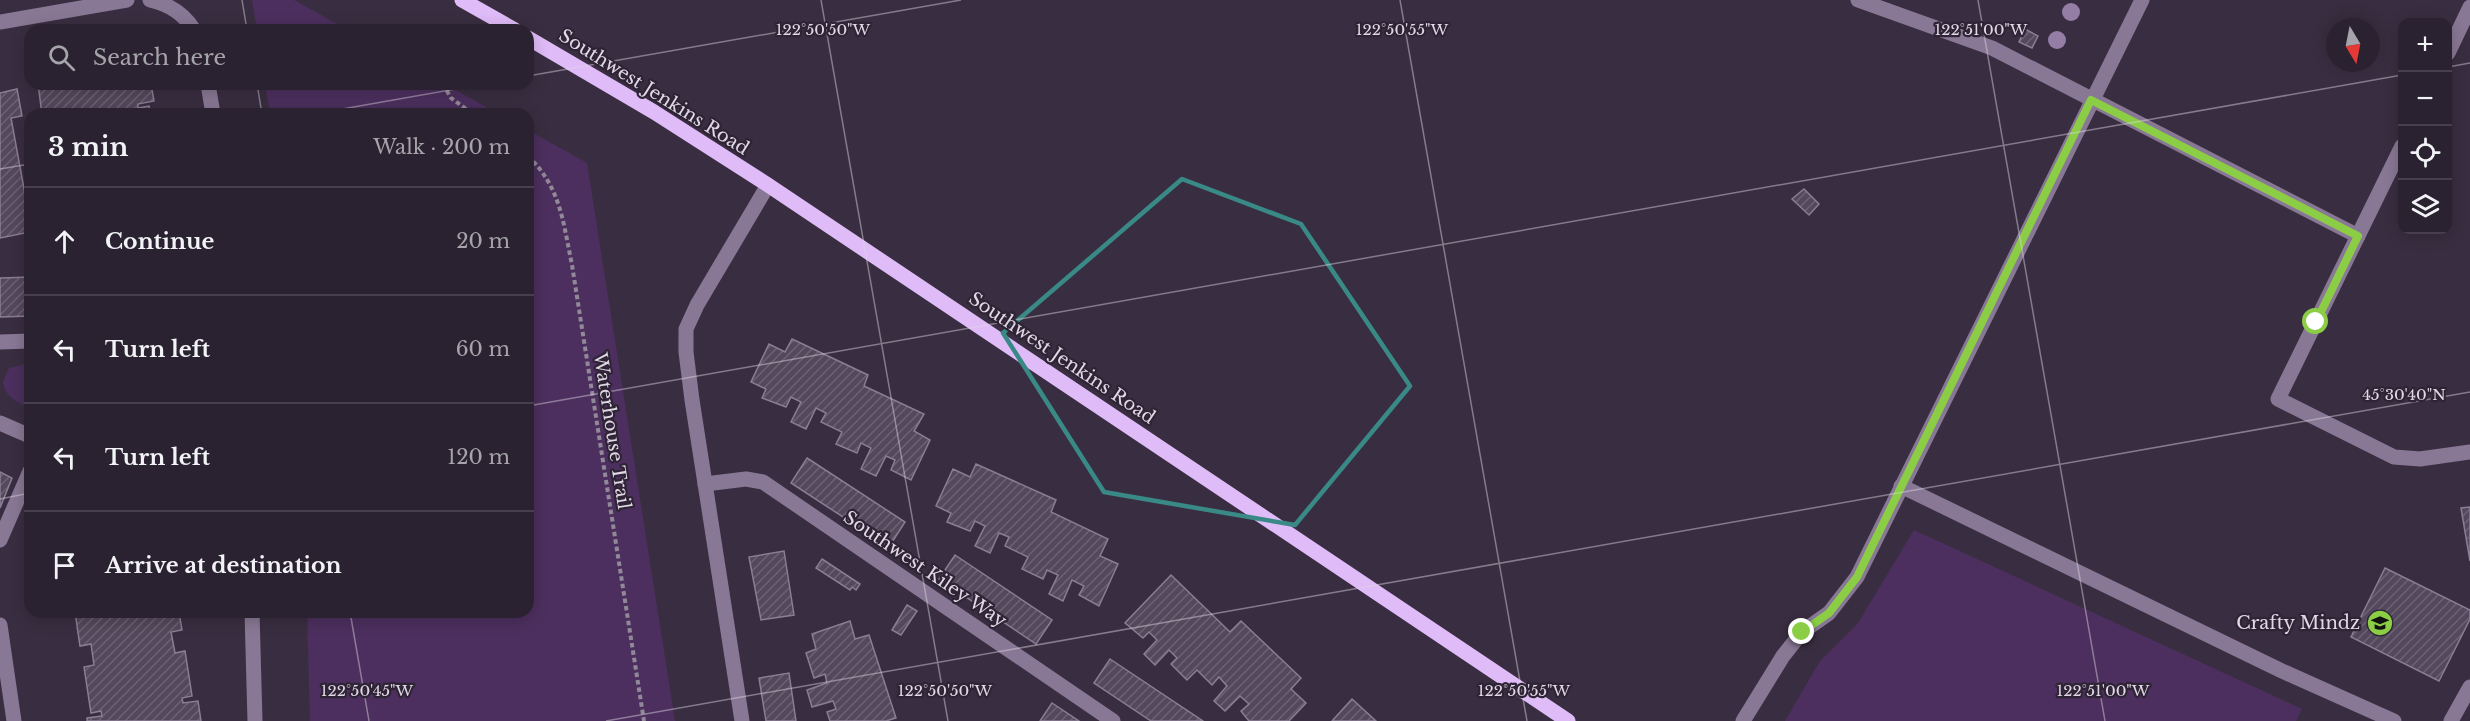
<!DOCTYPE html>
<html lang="en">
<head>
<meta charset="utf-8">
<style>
  body { margin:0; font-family:"Libre Baskerville",serif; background:#372f3d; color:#f1f3f6 }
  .controls { position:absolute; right:18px; top:18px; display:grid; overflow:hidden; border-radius:12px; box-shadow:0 3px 15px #0003 }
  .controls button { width:54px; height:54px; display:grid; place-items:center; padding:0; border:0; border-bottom:2px solid #473f4d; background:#2b2231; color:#f1f3f6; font:30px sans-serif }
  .compass { position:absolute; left:2326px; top:18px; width:54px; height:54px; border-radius:50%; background:#2b2231; box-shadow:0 3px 15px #0003; rotate:170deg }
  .stop { position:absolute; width:18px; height:18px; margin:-14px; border:4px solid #8bce46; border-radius:50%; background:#fff }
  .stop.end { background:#8bce46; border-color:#fff; box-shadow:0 2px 6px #0008 }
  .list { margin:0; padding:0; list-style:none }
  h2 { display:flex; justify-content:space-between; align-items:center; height:78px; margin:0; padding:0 24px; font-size:26px }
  h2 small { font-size:20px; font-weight:400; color:#a6a4ab }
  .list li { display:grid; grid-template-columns:39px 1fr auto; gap:18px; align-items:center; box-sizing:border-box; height:108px; padding:0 24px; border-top:2px solid #473f4d }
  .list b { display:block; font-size:22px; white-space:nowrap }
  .list em { font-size:20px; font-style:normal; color:#a6a4ab }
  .icon { flex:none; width:33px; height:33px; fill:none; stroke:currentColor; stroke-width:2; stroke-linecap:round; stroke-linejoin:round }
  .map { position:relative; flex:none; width:2470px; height:721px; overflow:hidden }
  .search { position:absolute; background:#2b2231; box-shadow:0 3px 15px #0003; left:24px; top:24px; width:510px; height:66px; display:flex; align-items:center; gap:15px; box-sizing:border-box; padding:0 21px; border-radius:18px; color:#a6a4ab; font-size:22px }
  .panel { position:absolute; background:#2b2231; box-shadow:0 3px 15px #0003; left:24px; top:108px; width:510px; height:510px; border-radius:18px }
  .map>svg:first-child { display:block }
  .green { fill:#4c2f5e }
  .building { fill:url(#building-hatch); stroke:#8b7d94; stroke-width:1.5 }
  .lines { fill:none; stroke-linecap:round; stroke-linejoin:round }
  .path { stroke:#928998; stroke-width:4; stroke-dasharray:4.5 3; stroke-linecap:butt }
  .minor { stroke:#897895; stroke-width:15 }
  .major { stroke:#dfbbf7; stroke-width:15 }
  .tree { fill:#957ea5 }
  .route { stroke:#8bce46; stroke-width:8 }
  .marked { fill:none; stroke:#398a86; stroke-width:4.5; stroke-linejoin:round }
  .ticks { fill:none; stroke:#e0d9e5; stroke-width:1.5; stroke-opacity:0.45 }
  .labels { text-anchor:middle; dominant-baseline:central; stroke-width:4.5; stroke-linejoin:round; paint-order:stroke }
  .street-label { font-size:18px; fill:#e0d9e5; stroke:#2f2436 }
  .poi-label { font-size:18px; fill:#e0d9e5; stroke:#2f2436; text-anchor:end }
  .ticks-label { font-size:15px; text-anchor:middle; fill:#e0d9e5; stroke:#2f2436; stroke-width:4.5; stroke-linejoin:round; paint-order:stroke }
</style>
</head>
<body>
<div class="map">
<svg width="2470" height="721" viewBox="0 0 2470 721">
  <defs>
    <pattern id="building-hatch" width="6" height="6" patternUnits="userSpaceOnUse" patternTransform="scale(1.5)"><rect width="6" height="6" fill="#54485c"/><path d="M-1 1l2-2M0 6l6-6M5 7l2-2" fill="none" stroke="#6c6273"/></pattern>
  </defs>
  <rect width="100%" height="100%" fill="#392e41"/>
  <!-- green -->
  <g class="green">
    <polygon points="252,0 294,0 348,30 257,30"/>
    <polygon points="265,84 445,84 499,114 270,114"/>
    <polygon points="528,130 587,163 675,721 310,721 307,612 528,612"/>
    <path d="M30 363V408C17 402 5 397 3 382L9 368Z"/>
    <polygon points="1914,530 2302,709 2296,721 1785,721 1820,661 1858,623"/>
  </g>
  <!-- building -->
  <g class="building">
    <polygon points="2025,29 2038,36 2032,48 2019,42"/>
    <polygon points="38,84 151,84 154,101 138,104 138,108 149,106 151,114 42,114"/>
    <polygon points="17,89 22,116 11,118 27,205 30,204 30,232 0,238 0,93"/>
    <polygon points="1804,189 1819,204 1809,215 1792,199"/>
    <polygon points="30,277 30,316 0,317 0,278"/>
    <polygon points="792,339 868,375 864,386 924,414 914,431 930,440 911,480 891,470 895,460 886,456 876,476 861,469 871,448 861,443 857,453 836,444 842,432 821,422 826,413 816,408 806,429 791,422 801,402 791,397 786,407 762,398 766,389 751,382 769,344 785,352"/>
    <polygon points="807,458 905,522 889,547 791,483"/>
    <polygon points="976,464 1056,500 1051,512 1108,539 1100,556 1118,564 1099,606 1079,595 1084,586 1072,580 1063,601 1049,594 1058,575 1047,570 1043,579 1022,569 1028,557 1005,546 1009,537 999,533 990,553 975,546 985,526 975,521 970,531 947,522 951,513 936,506 953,469 970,477"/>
    <polygon points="0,472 12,478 0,508"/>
    <polygon points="2470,507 2470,561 2461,508"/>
    <polygon points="784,551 794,615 761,620 749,557"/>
    <polygon points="955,555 1052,620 1036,644 939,579"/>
    <polygon points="822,559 860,584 856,590 852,587 850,590 816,568"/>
    <polygon points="2385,568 2470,610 2470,619 2439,681 2351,637"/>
    <polygon points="1171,575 1230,632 1241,621 1301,678 1291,689 1306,703 1289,721 1249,721 1241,711 1249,704 1240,696 1225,711 1214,701 1227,686 1219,677 1212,685 1197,670 1187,680 1171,664 1177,658 1169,650 1155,665 1144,654 1157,640 1149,632 1143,638 1125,623"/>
    <polygon points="907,605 917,611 901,635 892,630"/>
    <polygon points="75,612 179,612 182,630 171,632 175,653 185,651 192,696 182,698 183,703 198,701 201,721 87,721 87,718 102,716 101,711 91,713 84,667 94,665 91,644 80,646"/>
    <polygon points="850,621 855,639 869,635 896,718 886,721 830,721 827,712 836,709 833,701 812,707 807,690 827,683 825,674 814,678 806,653 816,649 812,634"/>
    <polygon points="1110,659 1203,721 1151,721 1094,683"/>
    <polygon points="789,673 796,721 766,721 759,678"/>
    <polygon points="1352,699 1376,721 1332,721"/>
    <polygon points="1052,703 1079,721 1040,721"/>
  </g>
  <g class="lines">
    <!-- path -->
    <g class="path">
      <polyline points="443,84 451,98 473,114"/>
      <path d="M528 156C561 188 563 222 572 265L644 721"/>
    </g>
    <!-- minor -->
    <g class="minor">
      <path d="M150 0C168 4 184 14 194 30"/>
      <polyline points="1858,0 1992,48 2358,236"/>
      <polyline points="0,22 127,0"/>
      <polyline points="2448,53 2470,7"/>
      <polyline points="208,84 213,114"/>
      <polyline points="2402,146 2278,399 2394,457 2420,459 2470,452"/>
      <polyline points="0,342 30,341"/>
      <polyline points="0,423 30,436"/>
      <polyline points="705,484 746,479 763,482 1113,721"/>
      <polyline points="1901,486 2282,671 2394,721"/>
      <polyline points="0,540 30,471"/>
      <polyline points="252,612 255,721"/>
      <polyline points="0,625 14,721"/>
      <polyline points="742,721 692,400 686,352 686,329 697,305 768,185"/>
      <polyline points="1743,721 1783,656 1802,632 1829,613 1857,577 2142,0"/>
      <polyline points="2451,721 2470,687"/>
    </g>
    <!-- major -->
    <g class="major">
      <polyline points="462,0 515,30"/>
      <polyline points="528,38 654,112 768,185 1568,721"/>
    </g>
  </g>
  <!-- trees -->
  <g class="tree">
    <circle cx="2071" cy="12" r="9"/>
    <circle cx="2057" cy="40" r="9"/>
  </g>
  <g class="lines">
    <!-- route -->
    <polyline class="route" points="1802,632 1829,613 1857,577 2091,100 2358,236 2316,322"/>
  </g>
  <!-- marked area -->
  <path class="marked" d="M1182 179 1301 224 1410 386 1295 525 1104 492 1003 333Z"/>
  <!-- ticks -->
  <path class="ticks" d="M242 0 247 30M821 0 948 721M1400 0 1527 721M1978 0 2105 721M2448 67 2470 63M528 76 961 0M257 84 262 114M314 114 484 84M0 169 30 164M528 406 2402 75M0 499 30 493M350 612 369 721M606 721 2470 392"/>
  <!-- icons -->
  <defs>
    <g id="school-disc" transform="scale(1.35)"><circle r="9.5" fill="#8bce46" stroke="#2f2436"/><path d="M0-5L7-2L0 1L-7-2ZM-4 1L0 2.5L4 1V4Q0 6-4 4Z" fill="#111"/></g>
  </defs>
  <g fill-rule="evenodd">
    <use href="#school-disc" x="2380" y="623"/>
  </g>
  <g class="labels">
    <!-- street labels -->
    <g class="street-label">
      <text transform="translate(654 92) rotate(32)">Southwest Jenkins Road</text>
      <text transform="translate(1062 358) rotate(34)">Southwest Jenkins Road</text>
      <text transform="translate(612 431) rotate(81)">Waterhouse Trail</text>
      <text transform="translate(925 569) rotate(34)">Southwest Kiley Way</text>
    </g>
    <!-- poi labels -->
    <g class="poi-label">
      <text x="2360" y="623">Crafty Mindz</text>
    </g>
  </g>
  <g class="ticks-label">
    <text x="1402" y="35">122°50'55"W</text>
    <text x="1981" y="35">122°51'00"W</text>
    <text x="823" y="35">122°50'50"W</text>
    <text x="2404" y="400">45°30'40"N</text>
    <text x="367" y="696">122°50'45"W</text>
    <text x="945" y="696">122°50'50"W</text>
    <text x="1524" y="696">122°50'55"W</text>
    <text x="2103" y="696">122°51'00"W</text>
  </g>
</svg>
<div class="controls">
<button>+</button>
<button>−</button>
<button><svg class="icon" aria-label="locate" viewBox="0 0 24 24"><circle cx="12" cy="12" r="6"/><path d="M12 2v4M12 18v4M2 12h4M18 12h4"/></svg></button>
<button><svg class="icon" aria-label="layers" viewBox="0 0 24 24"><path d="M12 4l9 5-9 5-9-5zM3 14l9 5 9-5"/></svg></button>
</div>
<svg class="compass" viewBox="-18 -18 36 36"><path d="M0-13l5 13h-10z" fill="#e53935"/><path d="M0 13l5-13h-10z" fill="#a6a4ab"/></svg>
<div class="stop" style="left:2316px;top:322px"></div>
<div class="stop end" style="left:1802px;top:632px"></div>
<div class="search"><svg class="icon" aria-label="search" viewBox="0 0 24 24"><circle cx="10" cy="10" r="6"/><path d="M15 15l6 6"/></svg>Search here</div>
<section class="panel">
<h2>3 min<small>Walk · 200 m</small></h2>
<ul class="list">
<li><svg class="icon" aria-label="ahead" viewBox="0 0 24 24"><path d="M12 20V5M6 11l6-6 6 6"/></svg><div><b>Continue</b></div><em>20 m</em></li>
<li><svg class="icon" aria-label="left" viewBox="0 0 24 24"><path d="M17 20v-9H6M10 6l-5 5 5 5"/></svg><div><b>Turn left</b></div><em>60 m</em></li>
<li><svg class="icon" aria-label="left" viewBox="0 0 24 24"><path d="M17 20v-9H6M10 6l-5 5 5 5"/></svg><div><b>Turn left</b></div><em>120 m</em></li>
<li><svg class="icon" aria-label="arrive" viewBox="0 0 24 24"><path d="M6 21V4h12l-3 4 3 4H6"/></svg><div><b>Arrive at destination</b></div></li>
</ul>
</section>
</div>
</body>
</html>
